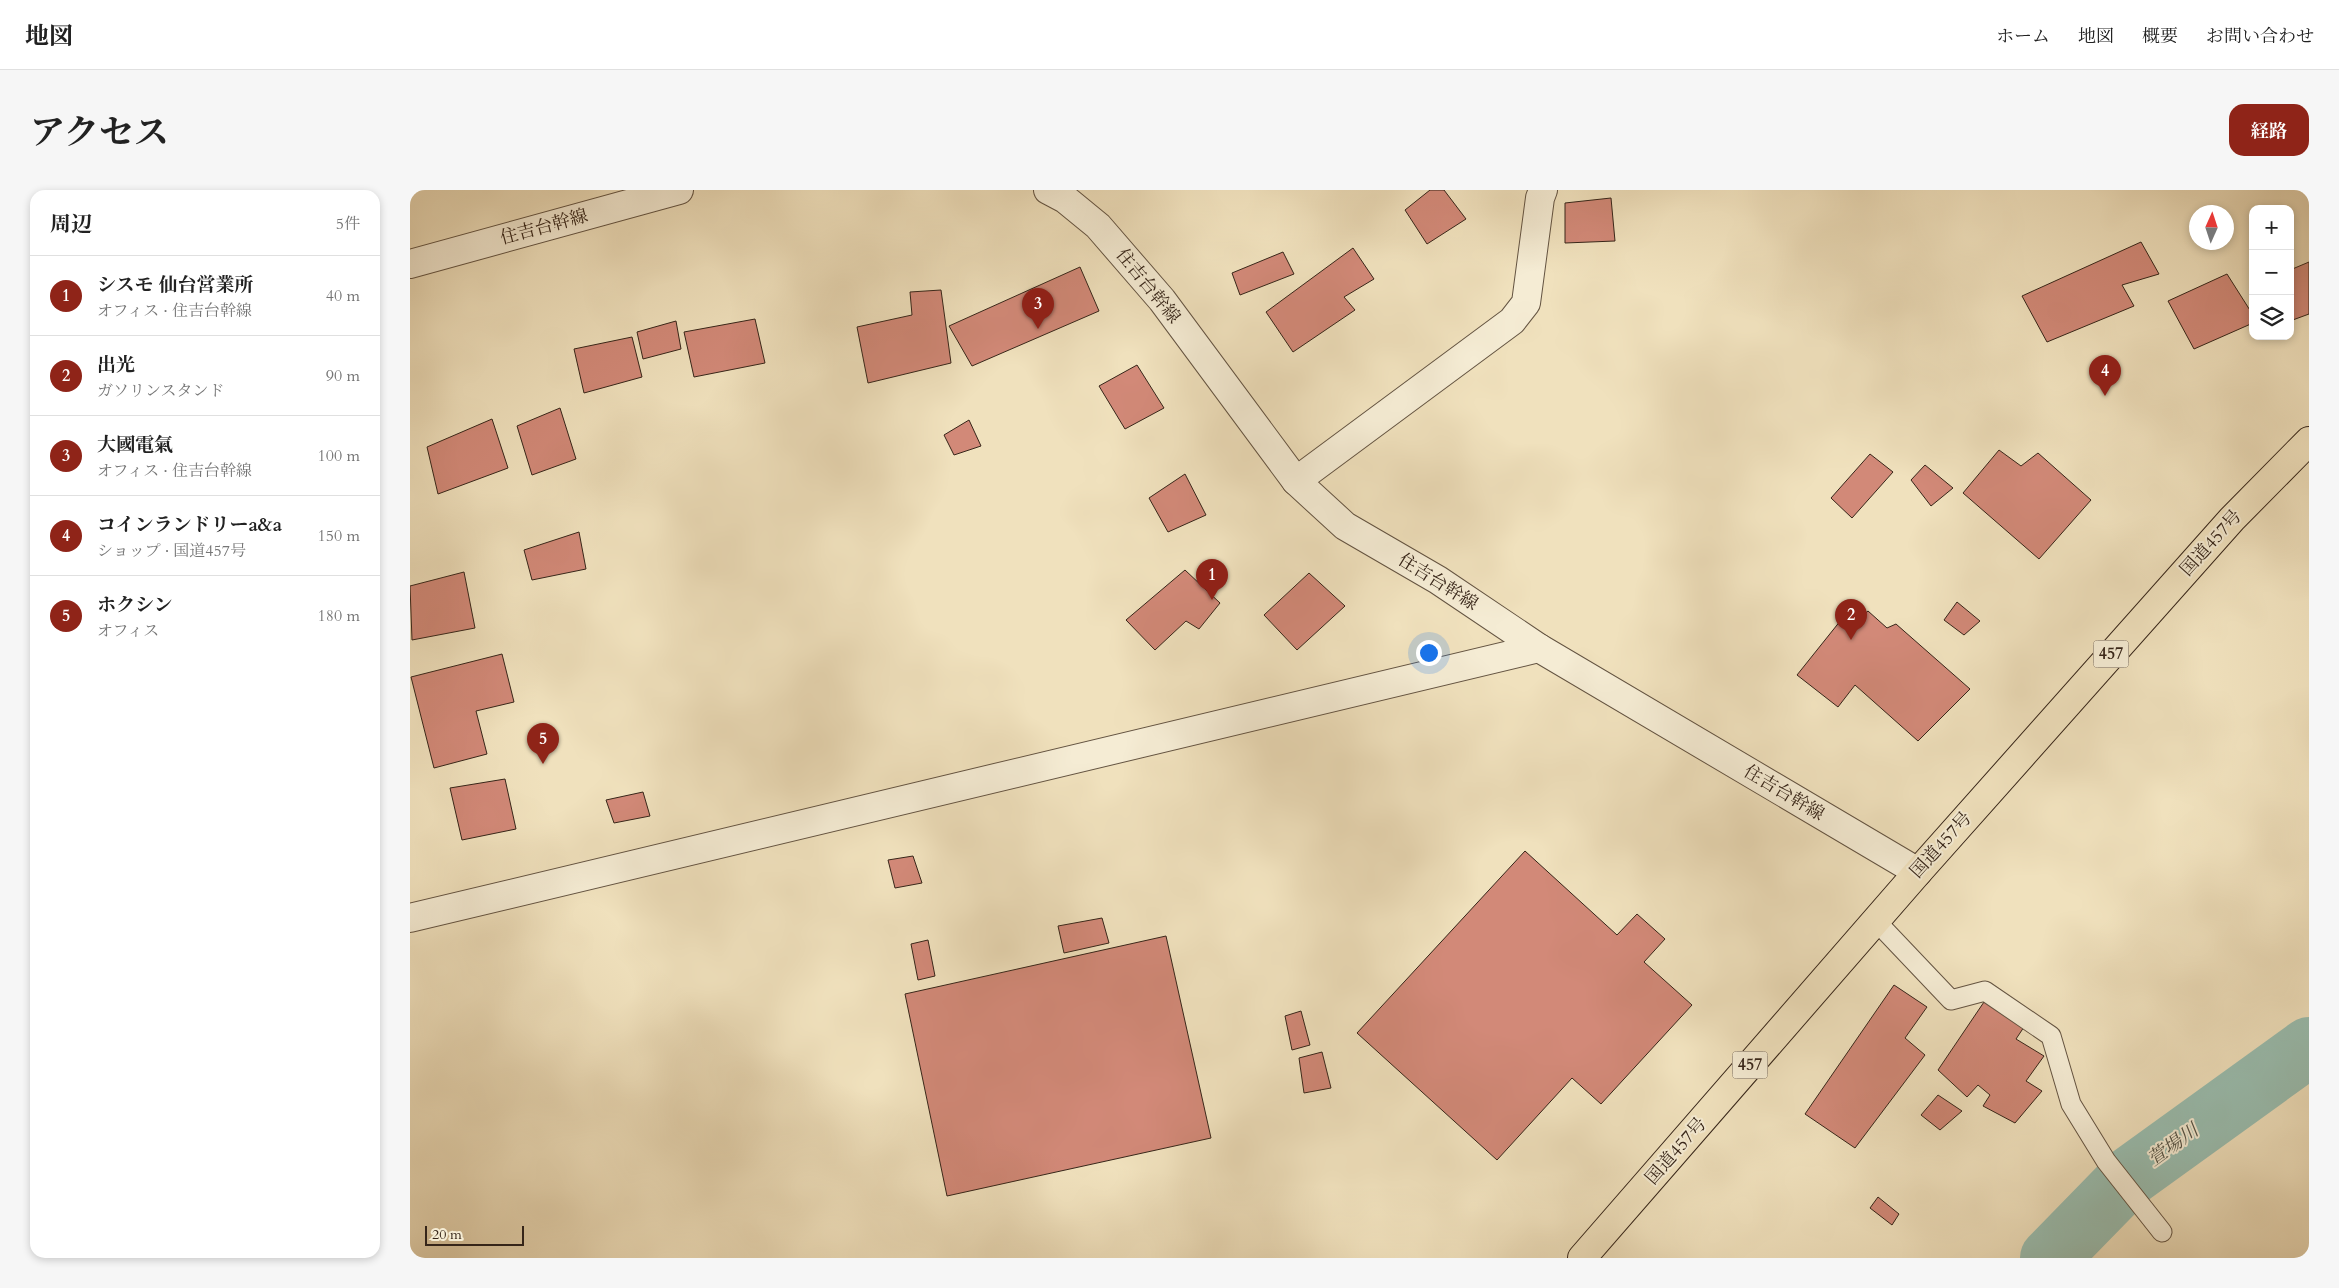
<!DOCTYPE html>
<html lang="ja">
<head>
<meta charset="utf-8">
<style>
  body { margin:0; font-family:Cardo,"Noto Serif JP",serif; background:#f6f6f6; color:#222 }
  .controls { position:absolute; right:15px; top:15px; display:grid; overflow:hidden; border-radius:10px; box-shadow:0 2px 8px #0003 }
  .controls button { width:45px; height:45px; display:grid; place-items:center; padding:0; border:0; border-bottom:1px solid #e0e0e0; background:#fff; color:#222; font:25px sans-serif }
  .compass { position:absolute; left:1779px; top:15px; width:45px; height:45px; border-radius:50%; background:#fff; box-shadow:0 2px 8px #0003; rotate:3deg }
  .scale { position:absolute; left:15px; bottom:12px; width:99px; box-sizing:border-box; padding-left:5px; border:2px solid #362519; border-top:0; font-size:14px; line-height:18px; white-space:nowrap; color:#362519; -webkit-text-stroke:4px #f5ecd4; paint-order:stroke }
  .you { position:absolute; left:1018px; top:462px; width:18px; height:18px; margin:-12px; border:4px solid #fff; border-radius:50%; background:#1a73e8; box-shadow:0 0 0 8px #1a73e833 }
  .badge { display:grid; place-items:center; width:32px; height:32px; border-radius:50%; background:#8f2418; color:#fff; font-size:16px; font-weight:700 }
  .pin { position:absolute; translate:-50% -41px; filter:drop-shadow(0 1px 2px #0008) }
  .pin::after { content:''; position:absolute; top:26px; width:18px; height:15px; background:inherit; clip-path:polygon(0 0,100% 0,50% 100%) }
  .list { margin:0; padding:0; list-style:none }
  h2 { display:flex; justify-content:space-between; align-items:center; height:65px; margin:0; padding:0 20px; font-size:21px }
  h2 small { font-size:16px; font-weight:400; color:#767676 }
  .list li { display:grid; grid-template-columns:32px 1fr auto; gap:15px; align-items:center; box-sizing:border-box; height:80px; padding:0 20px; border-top:1px solid #e0e0e0 }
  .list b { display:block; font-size:19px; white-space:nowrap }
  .list p { margin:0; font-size:16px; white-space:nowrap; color:#767676 }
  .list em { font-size:16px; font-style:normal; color:#767676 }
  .icon { flex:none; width:28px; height:28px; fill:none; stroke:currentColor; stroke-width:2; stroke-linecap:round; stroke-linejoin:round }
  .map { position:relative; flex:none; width:1899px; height:1068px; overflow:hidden; border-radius:15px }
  header { display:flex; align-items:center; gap:30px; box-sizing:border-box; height:70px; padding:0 25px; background:#fff; border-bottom:1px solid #e0e0e0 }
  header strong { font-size:24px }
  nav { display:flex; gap:28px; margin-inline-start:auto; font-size:18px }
  .intro { display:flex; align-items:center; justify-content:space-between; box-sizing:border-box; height:120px; padding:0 30px }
  h1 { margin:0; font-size:35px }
  .button { padding:12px 22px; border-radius:15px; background:#8f2418; color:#fff; font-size:18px; font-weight:700 }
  main { display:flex; gap:30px; padding:0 30px }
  aside { flex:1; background:#fff; border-radius:15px; box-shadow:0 2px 8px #0003 }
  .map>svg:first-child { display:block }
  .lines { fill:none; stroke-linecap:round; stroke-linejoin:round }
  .river { stroke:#9abeb0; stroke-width:60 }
  .building { fill:#d28978; stroke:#362519 }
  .service-casing { stroke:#645442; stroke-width:21 }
  .minor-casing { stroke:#645442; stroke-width:30 }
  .tertiary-casing { stroke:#645442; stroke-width:30 }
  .trunk-casing { stroke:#362519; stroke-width:30 }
  .service { stroke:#f5ecd4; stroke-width:19 }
  .minor { stroke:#f5ecd4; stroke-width:28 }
  .tertiary { stroke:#f5ecd4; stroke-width:28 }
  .trunk { stroke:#f0e1bd; stroke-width:28 }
  .labels { text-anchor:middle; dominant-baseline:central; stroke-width:4; stroke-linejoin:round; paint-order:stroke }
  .shield { fill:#f5ecd4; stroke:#6f6151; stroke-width:1 }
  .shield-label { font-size:16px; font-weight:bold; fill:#362519 }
  .street-label { font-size:18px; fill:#362519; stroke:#f5ecd4 }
  .water-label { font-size:19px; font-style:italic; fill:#545346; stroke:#f5ecd4 }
</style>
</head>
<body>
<header>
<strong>地図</strong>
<nav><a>ホーム</a><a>地図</a><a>概要</a><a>お問い合わせ</a></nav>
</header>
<div class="intro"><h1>アクセス</h1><a class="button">経路</a></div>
<main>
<aside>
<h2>周辺<small>5件</small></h2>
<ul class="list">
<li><span class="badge">1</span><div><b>シスモ 仙台営業所</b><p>オフィス · 住吉台幹線</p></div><em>40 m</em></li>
<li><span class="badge">2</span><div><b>出光</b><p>ガソリンスタンド</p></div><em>90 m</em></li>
<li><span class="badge">3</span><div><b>大國電氣</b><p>オフィス · 住吉台幹線</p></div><em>100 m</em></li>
<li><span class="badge">4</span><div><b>コインランドリーa&amp;a</b><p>ショップ · 国道457号</p></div><em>150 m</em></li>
<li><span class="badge">5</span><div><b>ホクシン</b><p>オフィス</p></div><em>180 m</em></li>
</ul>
</aside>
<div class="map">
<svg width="1899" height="1068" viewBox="0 0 1899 1068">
  <rect width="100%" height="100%" fill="#f0e1bd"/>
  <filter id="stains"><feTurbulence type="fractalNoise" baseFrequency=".004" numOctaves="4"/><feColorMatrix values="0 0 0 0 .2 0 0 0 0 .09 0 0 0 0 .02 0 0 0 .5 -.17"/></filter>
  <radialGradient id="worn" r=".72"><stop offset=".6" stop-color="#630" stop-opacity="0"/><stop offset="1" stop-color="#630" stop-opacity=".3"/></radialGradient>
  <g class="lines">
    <!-- river -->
    <polyline class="river" points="1640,1068 1719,987 1899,857"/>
  </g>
  <!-- building -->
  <g class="building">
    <polygon points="1020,0 1034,0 1056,29 1017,54 995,20"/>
    <polygon points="1201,8 1205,51 1155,53 1155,13"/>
    <polygon points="1731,52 1749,84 1712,95 1724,116 1637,152 1612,106"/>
    <polygon points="943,58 964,89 934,107 945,120 883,162 856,122"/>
    <polygon points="873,62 884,84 830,105 822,83"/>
    <polygon points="1899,72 1899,124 1880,131 1880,80"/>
    <polygon points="670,77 689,121 562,176 539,136"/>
    <polygon points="1817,84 1843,125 1843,133 1784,159 1758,111"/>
    <polygon points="531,100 541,173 458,193 447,137 502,125 500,102"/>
    <polygon points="345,129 355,173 284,187 274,142"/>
    <polygon points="266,131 271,159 233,169 227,142"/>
    <polygon points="222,147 232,187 174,203 164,159"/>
    <polygon points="727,175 754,218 715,239 689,196"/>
    <polygon points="150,218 166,269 122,285 107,236"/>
    <polygon points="82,229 98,278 28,304 17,257"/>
    <polygon points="559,230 571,256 544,265 534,245"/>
    <polygon points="1589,260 1611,276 1628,263 1681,310 1629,369 1553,303"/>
    <polygon points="1460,264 1483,282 1442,328 1421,308"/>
    <polygon points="1515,275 1543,298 1521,316 1501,290"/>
    <polygon points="775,284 796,325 758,342 739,308"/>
    <polygon points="169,342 176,379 122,390 114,360"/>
    <polygon points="775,380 810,413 789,439 776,431 745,460 716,430"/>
    <polygon points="54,382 65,438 2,450 0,396"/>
    <polygon points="899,383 935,416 887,460 854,425"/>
    <polygon points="1547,412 1570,431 1554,445 1534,430"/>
    <polygon points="1439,420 1447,430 1458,421 1477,438 1486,434 1560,499 1508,551 1445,495 1428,517 1387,485"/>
    <polygon points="92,464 104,512 66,521 77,564 24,578 1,487"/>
    <polygon points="95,589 106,639 52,650 40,598"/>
    <polygon points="233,602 240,626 204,633 196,610"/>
    <polygon points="1115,661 1207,745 1227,724 1255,749 1234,772 1282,815 1191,914 1162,888 1087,970 947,843"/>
    <polygon points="503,666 512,693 485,698 478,670"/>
    <polygon points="692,728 699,753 654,763 648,736"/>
    <polygon points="756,746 801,948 537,1006 495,804"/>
    <polygon points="518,750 525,786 508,790 501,754"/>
    <polygon points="1484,795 1517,817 1495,848 1515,865 1445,958 1395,924"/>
    <polygon points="1576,809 1614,837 1606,849 1634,866 1616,891 1632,901 1605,933 1573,916 1580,905 1568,895 1557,907 1528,880"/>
    <polygon points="891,821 900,855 882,860 875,826"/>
    <polygon points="912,862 921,898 894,903 889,868"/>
    <polygon points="1528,905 1552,921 1530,940 1511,925"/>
    <polygon points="1468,1007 1489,1024 1482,1035 1460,1018"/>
  </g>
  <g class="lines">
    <!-- service casing -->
    <g class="service-casing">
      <polyline id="service" points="1465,730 1541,810 1575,801 1641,846 1661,914 1696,971 1752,1042"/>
    </g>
    <!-- minor casing -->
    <g class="minor-casing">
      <polyline id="minor" points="886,291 1102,131 1116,113 1130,8 1133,0"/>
    </g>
    <!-- tertiary casing -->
    <g class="tertiary-casing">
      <g id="tertiary">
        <polyline points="638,0 655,9 688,36 752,110 886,291 935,336 1028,390 1129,458 1508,682"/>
        <polyline points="0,74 269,0"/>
        <polyline points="0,728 1129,458"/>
      </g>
    </g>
    <!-- trunk casing -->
    <g class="trunk-casing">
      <polyline id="trunk" points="1172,1068 1508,682 1822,329 1899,251"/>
    </g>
    <!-- service -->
    <use href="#service" class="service"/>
    <!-- minor -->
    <use href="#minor" class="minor"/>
    <!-- tertiary -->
    <use href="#tertiary" class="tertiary"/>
    <!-- trunk -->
    <use href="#trunk" class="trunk"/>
  </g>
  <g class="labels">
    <!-- shield labels -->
    <g class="shield">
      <rect x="1683.5" y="450.5" width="35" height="27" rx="4"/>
      <rect x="1322.5" y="861.5" width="35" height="27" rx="4"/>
    </g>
    <g class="shield-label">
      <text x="1701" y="464">457</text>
      <text x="1340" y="875">457</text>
    </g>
    <!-- street labels -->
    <g class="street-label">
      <text transform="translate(134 37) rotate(-15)">住吉台幹線</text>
      <text transform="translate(738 96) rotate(51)">住吉台幹線</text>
      <text transform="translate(1801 353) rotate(-48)">国道457号</text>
      <text transform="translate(1028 392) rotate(32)">住吉台幹線</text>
      <text transform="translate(1374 603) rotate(31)">住吉台幹線</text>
      <text transform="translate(1531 655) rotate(-48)">国道457号</text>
      <text transform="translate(1266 961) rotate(-49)">国道457号</text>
    </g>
    <!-- water labels -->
    <g class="water-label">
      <text transform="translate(1763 955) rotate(-36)">萱場川</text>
    </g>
  </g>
  <rect width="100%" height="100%" filter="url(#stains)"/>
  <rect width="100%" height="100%" fill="url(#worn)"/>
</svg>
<div class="controls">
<button>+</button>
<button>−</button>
<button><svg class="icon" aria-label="layers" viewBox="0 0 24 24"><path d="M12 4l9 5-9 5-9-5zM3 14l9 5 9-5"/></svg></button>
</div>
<svg class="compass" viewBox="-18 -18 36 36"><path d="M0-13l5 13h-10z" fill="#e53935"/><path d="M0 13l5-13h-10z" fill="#767676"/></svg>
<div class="scale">20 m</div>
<div class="you"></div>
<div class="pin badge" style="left:802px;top:410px">1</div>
<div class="pin badge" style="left:1441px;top:450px">2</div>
<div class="pin badge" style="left:628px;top:139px">3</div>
<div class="pin badge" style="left:1695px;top:206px">4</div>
<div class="pin badge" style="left:133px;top:574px">5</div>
</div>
</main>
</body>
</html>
